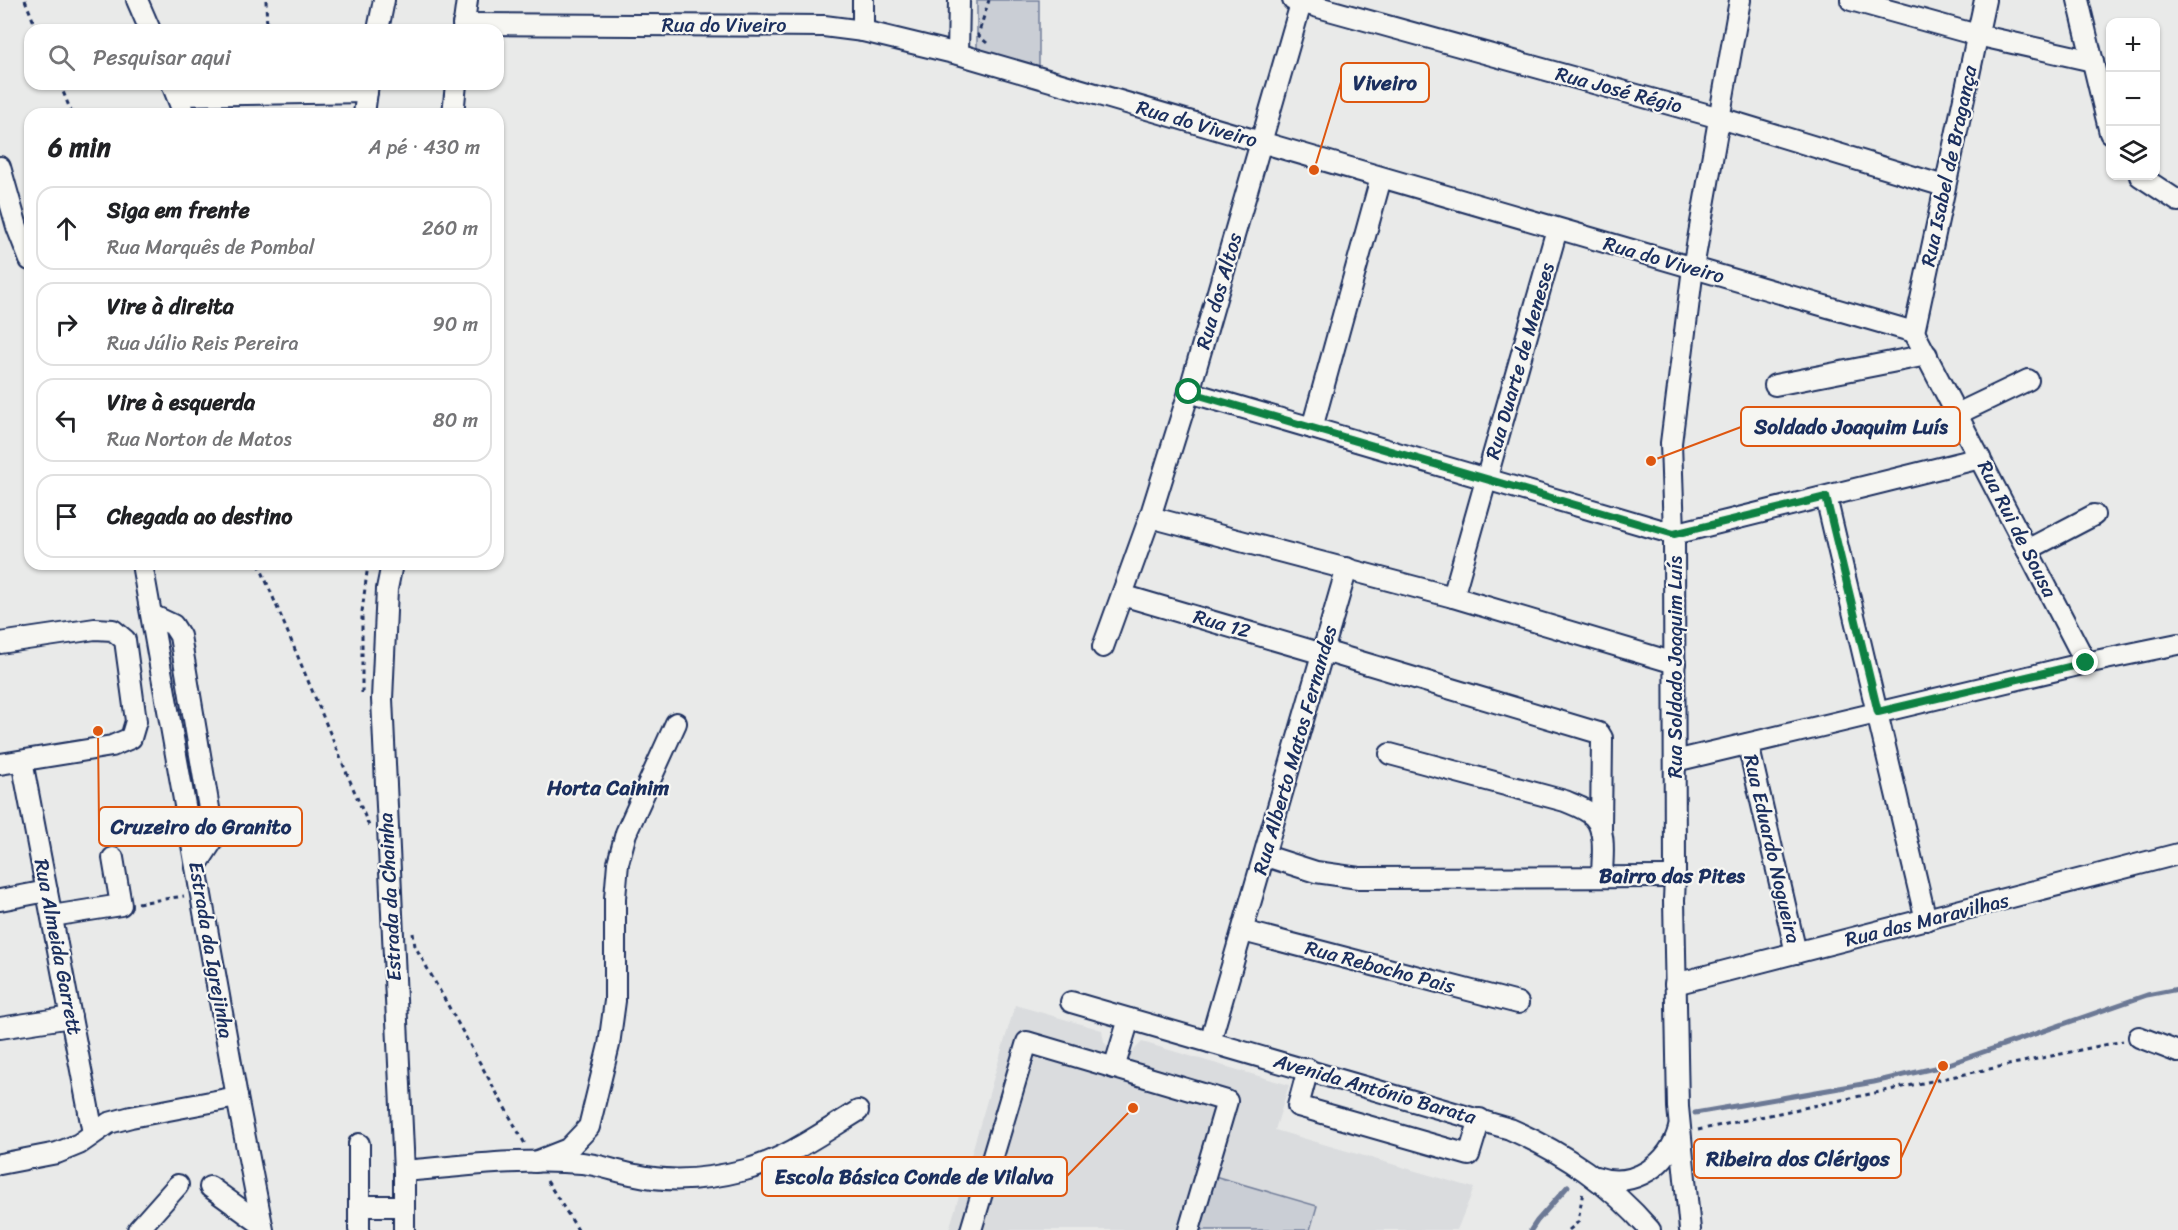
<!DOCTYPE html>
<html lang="pt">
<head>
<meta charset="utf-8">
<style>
  body { margin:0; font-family:Sriracha,sans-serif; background:#f2f2f2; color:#202124 }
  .controls { position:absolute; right:18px; top:18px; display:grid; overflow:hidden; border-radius:12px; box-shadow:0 2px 4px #0004 }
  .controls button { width:54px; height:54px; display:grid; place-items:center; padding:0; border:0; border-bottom:2px solid #e0e0e0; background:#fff; color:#202124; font:30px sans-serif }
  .stop { position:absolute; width:18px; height:18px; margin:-14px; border:4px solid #0b8043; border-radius:50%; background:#fff }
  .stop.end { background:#0b8043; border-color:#fff; box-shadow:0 2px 6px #0008 }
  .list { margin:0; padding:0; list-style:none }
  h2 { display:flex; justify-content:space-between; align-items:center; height:78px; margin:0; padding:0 24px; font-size:26px }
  h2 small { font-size:20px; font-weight:400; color:#757577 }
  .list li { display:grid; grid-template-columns:39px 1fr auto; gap:18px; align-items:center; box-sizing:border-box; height:84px; margin:0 12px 12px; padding:0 12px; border:2px solid #e0e0e0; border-radius:18px }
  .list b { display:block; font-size:22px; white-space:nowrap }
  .list p { margin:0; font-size:20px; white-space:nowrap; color:#757577 }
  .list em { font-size:20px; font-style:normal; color:#757577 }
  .icon { flex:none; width:33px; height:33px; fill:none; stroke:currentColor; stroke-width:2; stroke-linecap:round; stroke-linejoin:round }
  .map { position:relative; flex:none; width:2178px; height:1230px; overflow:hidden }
  .search { position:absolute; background:#fff; box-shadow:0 2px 4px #0004; left:24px; top:24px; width:480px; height:66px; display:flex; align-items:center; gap:15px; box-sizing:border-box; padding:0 21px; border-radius:18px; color:#757577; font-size:22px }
  .panel { position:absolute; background:#fff; box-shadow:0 2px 4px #0004; left:24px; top:108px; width:480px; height:462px; border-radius:18px }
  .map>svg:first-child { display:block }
  .built { fill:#dadcde }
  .green { fill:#caced5; stroke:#727e9a; stroke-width:1.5 }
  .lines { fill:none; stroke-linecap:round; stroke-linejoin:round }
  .stream { stroke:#6c7995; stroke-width:5 }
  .minor-casing { stroke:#1b2f5e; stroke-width:24 }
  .path { stroke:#1b2f5e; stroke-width:3; stroke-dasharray:4.5 4.5; stroke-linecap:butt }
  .minor { stroke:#f6f6f2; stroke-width:20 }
  .route { stroke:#0b8043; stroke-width:8 }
  .labels { text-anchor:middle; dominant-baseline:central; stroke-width:4.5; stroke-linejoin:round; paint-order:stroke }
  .street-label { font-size:20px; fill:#1b2f5e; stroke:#f6f6f2 }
  .neighbourhood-label { font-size:21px; font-weight:bold; fill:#1b2f5e; stroke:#f6f6f2 }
  .leader { fill:none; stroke:#de5710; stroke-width:2 }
  .callout-dot { fill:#de5710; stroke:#f6f6f2; stroke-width:2 }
  .callout { fill:#f6f6f2; stroke:#de5710; stroke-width:2 }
  .callout-label { font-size:21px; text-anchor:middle; font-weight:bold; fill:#1b2f5e }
</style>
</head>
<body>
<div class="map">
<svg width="2178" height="1230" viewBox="0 0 2178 1230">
  <rect width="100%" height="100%" fill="#e9eae9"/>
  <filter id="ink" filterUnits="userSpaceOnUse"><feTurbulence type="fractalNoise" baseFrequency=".0167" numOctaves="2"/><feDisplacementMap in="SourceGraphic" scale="12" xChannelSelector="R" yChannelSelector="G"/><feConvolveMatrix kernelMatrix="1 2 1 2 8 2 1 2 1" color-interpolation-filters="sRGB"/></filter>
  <g filter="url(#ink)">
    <!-- built -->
    <polygon class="built" points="1015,1005 1102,1030 1104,1042 1112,1051 1125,1054 1132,1052 1142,1042 1289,1085 1275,1130 1474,1188 1457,1230 949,1230"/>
    <!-- green -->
    <g class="green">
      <polygon points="977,0 1039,0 1039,67 977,51"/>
      <polygon points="1211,1175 1317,1206 1310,1230 1195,1230"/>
    </g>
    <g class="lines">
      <!-- stream -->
      <g class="stream">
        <polyline points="1695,1113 1874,1082 1943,1066 2147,995 2178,989"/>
        <polyline points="1531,1230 1537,1221 1568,1186"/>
      </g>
      <!-- minor casing -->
      <g class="minor-casing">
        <g id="minor">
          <polyline points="137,0 150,30"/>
          <polyline points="1293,0 1720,118 1944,186"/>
          <polyline points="1851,0 1977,35 2093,61"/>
          <polyline points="2078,0 2110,133"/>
          <polyline points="463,24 824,26 863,31 958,54 1914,332"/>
          <polyline points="378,30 384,0"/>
          <polyline points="463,30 467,0"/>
          <polyline points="863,31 863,0"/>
          <polyline points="958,54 959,0"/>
          <polyline points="172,84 184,114"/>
          <polyline points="177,95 367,92"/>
          <polyline points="364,114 368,84"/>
          <polyline points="453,114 456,84"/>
          <polyline points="0,167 17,227 30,260"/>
          <polyline points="2140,176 2178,201"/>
          <polyline points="1557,229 1453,597 1675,663"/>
          <polyline points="1914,332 2086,663"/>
          <polyline points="1914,332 1985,0"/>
          <polyline points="1775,385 1927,355"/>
          <polyline points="1189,392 1674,534 1980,458"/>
          <polyline points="1957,414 2028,380"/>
          <polyline points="1312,428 1381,178"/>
          <polyline points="1826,497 1926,920"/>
          <polyline points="1150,517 1453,597"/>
          <polyline points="2027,550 2094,515"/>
          <polyline points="142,564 237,1097 263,1230"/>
          <polyline points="392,564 387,589 382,699 404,1171 404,1230"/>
          <polyline points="1122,595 1323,654"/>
          <polyline points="152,615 173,625 180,636 212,826 211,843 196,866"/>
          <polyline points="0,643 95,629 113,630 125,640 136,721 131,738 112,746 0,764"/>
          <polyline points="1103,647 1150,517 1189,392 1302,0"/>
          <polyline points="1324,651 1599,733 1602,738 1601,830"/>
          <polyline points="1748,744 1796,953"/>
          <path d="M1390 754 1565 801C1574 805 1587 809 1594 817 1607 831 1602 859 1602 877"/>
          <polyline points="22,761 93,1133"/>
          <polyline points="1675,761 2086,663 2178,644"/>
          <polyline points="1266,856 1316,872 1359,878 1675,877"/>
          <polyline points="0,900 47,891"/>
          <polyline points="52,916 121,905 113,858"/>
          <polyline points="1243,931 1518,1003"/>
          <polyline points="1675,984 2178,854"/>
          <path d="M1071 1002 1510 1129C1566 1154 1609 1183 1650 1230"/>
          <polyline points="0,1028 71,1017"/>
          <polyline points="2139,1037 2178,1052"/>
          <polyline points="1210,1042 1347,568"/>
          <polyline points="1114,1068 1129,1019"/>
          <polyline points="1308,1069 1298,1106 1469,1155 1480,1119"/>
          <polyline points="359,1144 359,1230"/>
          <polyline points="535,1162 568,1149 589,1127 609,1045 615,1001 615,898 618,863 626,833 676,723"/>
          <polyline points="0,1164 57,1153 79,1144 109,1123 131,1117 237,1097"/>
          <path d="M404 1171C463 1166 523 1158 582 1163 601 1165 618 1172 636 1175 671 1183 710 1179 745 1170 786 1159 822 1133 858 1111"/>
          <path d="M1596 1177C1633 1190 1670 1164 1679 1128"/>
          <polyline points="210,1187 261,1224"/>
          <polyline points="361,1206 404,1206"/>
          <polyline points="138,1230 178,1185"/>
          <polyline points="971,1230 1027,1042 1227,1101 1189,1230"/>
          <polyline points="1690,1230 1678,1107 1674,900 1675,877 1674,534 1671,443 1693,268 1740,0"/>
        </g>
      </g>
      <!-- path -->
      <g class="path">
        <polyline points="25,0 37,30"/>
        <polyline points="266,0 267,30"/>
        <polyline points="987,43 978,35 989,0"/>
        <polyline points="60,84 72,114"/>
        <polyline points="259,564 369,826"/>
        <polyline points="362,693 362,612 368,564"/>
        <polyline points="138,903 184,896"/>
        <polyline points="413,933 415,946 525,1144"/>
        <polyline points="1698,1130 2123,1041"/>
        <polyline points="547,1181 578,1230"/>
        <polyline points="1569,1230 1578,1222 1583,1191"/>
      </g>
      <!-- minor -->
      <use href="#minor" class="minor"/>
    </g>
  </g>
  <g class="lines" filter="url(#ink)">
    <!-- route -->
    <polyline class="route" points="1189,392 1674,534 1826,497 1878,712 2086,663"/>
  </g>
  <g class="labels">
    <!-- street labels -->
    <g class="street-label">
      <text x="724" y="25">Rua do Viveiro</text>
      <text transform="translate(1619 90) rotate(15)">Rua José Régio</text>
      <text transform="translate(1197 124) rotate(16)">Rua do Viveiro</text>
      <text transform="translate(1949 166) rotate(-78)">Rua Isabel de Bragança</text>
      <text transform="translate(1664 260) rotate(16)">Rua do Viveiro</text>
      <text transform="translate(1219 291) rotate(-74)">Rua dos Altos</text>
      <text transform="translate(1520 361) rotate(-74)">Rua Duarte de Meneses</text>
      <text transform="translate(2017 529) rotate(63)">Rua Rui de Sousa</text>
      <text transform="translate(1222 624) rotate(16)">Rua 12</text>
      <text transform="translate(1675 667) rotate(-90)">Rua Soldado Joaquim Luís</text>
      <text transform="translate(1295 750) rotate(-74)">Rua Alberto Matos Fernandes</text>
      <text transform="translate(1772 849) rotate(77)">Rua Eduardo Nogueira</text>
      <text transform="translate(390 897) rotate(-93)">Estrada da Chainha</text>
      <text transform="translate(1927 920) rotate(-14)">Rua das Maravilhas</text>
      <text transform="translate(58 947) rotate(79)">Rua Almeida Garrett</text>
      <text transform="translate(211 950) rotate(80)">Estrada da Igrejinha</text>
      <text transform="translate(1380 967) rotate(15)">Rua Rebocho Pais</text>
      <text transform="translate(1375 1089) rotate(16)">Avenida António Barata</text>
    </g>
    <!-- neighbourhood labels -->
    <g class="neighbourhood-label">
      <text x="608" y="788">Horta Cainim</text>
      <text x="1672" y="876">Bairro das Pites</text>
    </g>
  </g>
  <!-- callouts -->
  <path class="leader" d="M1314 170L1341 82M1651 461L1741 427M98 731L99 826M1943 1066L1901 1158M1133 1108L1067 1176"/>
  <g class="callout-dot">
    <circle cx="1314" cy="170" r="6"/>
    <circle cx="1651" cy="461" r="6"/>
    <circle cx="98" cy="731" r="6"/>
    <circle cx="1943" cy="1066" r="6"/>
    <circle cx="1133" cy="1108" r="6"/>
  </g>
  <g class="callout">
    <rect x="1341" y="63" width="88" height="39" rx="6"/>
    <rect x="1741" y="407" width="219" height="39" rx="6"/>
    <rect x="99" y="807" width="203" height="39" rx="6"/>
    <rect x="1694" y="1139" width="207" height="39" rx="6"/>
    <rect x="762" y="1157" width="305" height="39" rx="6"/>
  </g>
  <g class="callout-label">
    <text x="1385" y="90">Viveiro</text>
    <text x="1851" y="434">Soldado Joaquim Luís</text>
    <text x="201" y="834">Cruzeiro do Granito</text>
    <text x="1798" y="1166">Ribeira dos Clérigos</text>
    <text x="914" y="1184">Escola Básica Conde de Vilalva</text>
  </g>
</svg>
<div class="controls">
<button>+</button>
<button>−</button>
<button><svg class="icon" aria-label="layers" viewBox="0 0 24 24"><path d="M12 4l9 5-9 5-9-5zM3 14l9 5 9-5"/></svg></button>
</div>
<div class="stop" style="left:1189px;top:392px"></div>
<div class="stop end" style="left:2086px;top:663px"></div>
<div class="search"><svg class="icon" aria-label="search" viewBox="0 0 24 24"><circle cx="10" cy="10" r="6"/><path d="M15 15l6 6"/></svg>Pesquisar aqui</div>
<section class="panel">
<h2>6 min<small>A pé · 430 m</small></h2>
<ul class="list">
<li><svg class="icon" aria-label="ahead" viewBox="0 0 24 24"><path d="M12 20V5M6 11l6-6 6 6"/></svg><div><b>Siga em frente</b><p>Rua Marquês de Pombal</p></div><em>260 m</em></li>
<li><svg class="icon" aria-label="right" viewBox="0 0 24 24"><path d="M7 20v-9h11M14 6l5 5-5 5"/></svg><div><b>Vire à direita</b><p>Rua Júlio Reis Pereira</p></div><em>90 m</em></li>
<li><svg class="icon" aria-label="left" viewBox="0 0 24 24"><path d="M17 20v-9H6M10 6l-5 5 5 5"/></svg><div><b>Vire à esquerda</b><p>Rua Norton de Matos</p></div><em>80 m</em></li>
<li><svg class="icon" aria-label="arrive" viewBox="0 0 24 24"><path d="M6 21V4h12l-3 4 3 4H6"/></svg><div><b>Chegada ao destino</b></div></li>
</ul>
</section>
</div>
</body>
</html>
